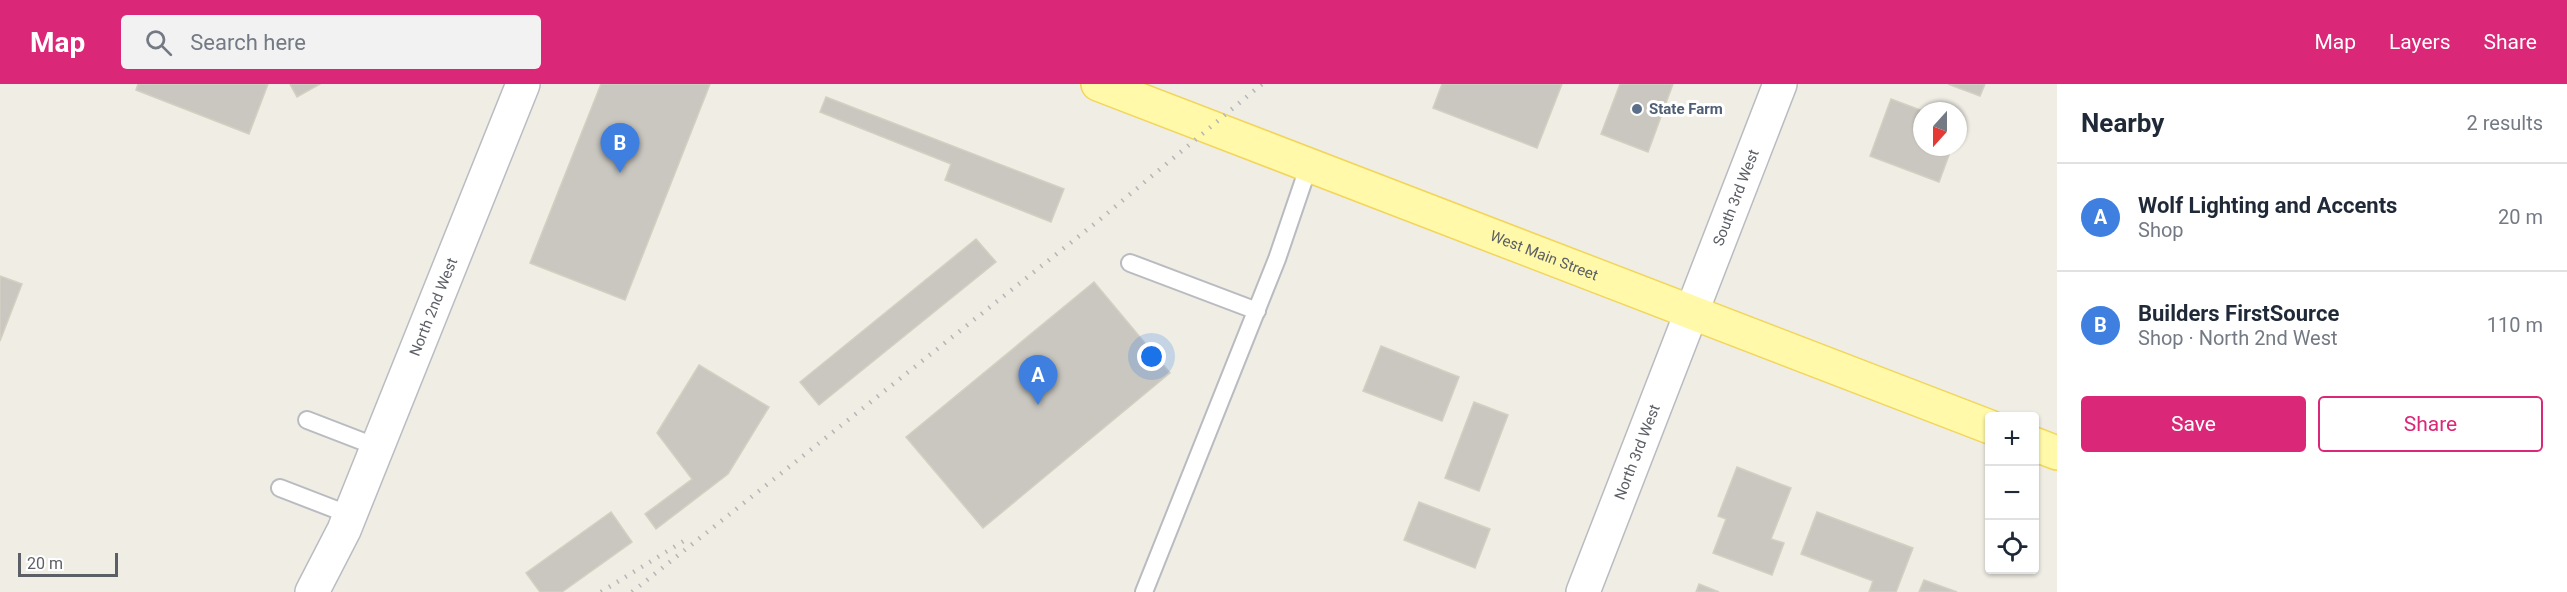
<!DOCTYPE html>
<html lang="en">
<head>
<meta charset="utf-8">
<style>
  body { margin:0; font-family:Roboto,sans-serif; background:#f2f2f3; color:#1f2937 }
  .controls { position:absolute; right:18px; bottom:18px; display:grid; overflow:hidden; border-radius:6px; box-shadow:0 2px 4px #0004 }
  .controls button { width:54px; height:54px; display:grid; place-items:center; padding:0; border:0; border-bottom:2px solid #e0e1e3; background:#fff; color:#1f2937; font:30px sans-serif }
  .compass { position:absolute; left:1913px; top:18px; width:54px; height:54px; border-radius:50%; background:#fff; box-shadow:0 2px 4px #0004; rotate:201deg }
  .scale { position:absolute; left:18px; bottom:15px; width:100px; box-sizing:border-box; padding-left:6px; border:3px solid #5c5f65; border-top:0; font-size:16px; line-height:21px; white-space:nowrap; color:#5c5f65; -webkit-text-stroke:4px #fff; paint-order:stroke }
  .you { position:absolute; left:1152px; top:273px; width:21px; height:21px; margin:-15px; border:4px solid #fff; border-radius:50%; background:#1a73e8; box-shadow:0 0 0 9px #1a73e833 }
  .badge { display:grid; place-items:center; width:39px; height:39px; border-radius:50%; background:#db2777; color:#fff; font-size:20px; font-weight:700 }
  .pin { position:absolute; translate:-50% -50px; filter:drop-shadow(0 2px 3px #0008) }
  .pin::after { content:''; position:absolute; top:32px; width:21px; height:18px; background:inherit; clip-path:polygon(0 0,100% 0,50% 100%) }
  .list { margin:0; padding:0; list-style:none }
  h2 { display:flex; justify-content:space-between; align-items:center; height:78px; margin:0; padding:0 24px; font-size:26px }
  h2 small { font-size:20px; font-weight:400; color:#747a83 }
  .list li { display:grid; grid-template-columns:39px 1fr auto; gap:18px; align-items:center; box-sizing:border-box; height:108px; padding:0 24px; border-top:2px solid #e0e1e3 }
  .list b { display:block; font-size:22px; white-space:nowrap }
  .list p { margin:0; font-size:20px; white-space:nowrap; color:#747a83 }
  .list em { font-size:20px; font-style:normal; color:#747a83 }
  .actions { display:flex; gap:12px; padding:18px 24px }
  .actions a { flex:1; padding:14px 0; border:2px solid #db2777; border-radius:6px; text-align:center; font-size:21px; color:#db2777 }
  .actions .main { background:#db2777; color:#fff }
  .icon { flex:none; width:33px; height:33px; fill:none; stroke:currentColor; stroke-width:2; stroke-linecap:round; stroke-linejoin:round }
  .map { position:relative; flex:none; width:2057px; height:508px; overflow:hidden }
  header { display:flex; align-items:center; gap:36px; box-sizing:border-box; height:84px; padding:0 30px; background:#db2777; color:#fff }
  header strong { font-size:28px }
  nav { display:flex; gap:33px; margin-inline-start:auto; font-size:21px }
  .search { width:420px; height:54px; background:#f2f2f3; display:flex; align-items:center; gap:15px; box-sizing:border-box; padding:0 21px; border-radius:6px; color:#747a83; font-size:22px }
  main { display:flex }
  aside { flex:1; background:#fff }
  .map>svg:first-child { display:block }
  .building { fill:#cac7c1; stroke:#d3d0c2; stroke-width:1.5 }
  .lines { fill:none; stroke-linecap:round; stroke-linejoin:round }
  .lane-casing { stroke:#b9bbc0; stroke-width:20 }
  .street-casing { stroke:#b9bbc0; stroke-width:36 }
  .secondary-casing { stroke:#babcc2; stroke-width:36 }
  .primary-casing { stroke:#f2d55a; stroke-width:36 }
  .lane { stroke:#fff; stroke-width:16 }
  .street { stroke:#fff; stroke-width:33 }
  .secondary { stroke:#fff; stroke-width:33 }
  .primary { stroke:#fff9a9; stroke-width:33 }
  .rail { stroke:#b5b6b6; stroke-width:4.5; stroke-dasharray:1.5 8; stroke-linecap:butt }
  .service-dot { fill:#5c6f8a; stroke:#fff; stroke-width:2 }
  .labels { text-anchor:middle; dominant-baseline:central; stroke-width:6; stroke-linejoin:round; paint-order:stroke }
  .service-label { font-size:15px; font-weight:bold; fill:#4e5e75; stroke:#fff; text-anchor:start }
  .street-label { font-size:15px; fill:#5c5f65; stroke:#fff }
</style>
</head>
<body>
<header>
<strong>Map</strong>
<div class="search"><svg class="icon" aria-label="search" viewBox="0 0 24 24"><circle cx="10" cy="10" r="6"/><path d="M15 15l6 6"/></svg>Search here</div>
<nav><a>Map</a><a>Layers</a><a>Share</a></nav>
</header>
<main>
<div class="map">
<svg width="2057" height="508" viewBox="0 0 2057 508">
  <rect width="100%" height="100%" fill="#efede4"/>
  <!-- building -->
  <g class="building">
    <polygon points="138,0 268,0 249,50 136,6"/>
    <polygon points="290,0 320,0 297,13"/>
    <polygon points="601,0 710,0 625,216 530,179"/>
    <polygon points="1442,0 1562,0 1537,64 1433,24"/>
    <polygon points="1620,0 1673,0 1648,68 1601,50"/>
    <polygon points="1948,0 1985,0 1980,12"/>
    <polygon points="826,13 1064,105 1051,138 945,96 951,80 820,28"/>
    <polygon points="1891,15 1923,27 1922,63 1952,63 1939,98 1870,72"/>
    <polygon points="976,155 996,178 819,321 800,298"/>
    <polygon points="0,192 22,200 0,257"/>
    <polygon points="1094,198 1170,289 983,444 906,353"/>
    <polygon points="1381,262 1459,293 1442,337 1363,307"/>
    <polygon points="699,281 769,323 728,390 656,445 645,430 692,395 657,349"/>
    <polygon points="1474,318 1508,331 1479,407 1445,394"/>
    <polygon points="1737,383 1791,404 1771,455 1784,459 1772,491 1713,469 1726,435 1718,432"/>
    <polygon points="1419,418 1490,445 1475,484 1404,456"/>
    <polygon points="611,428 632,458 562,508 540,508 526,489"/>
    <polygon points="1817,428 1913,464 1896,508 1869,508 1873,497 1801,470"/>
    <polygon points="1924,496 1957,508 1919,508"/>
    <polygon points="1699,500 1719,508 1696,508"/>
  </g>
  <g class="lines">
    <!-- lane casing -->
    <g class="lane-casing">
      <g id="lane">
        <polyline points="1130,179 1257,227"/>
        <polyline points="307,336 377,363"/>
        <polyline points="280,404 350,431"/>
        <polyline points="1144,508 1277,175 1309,81"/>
      </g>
    </g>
    <!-- street casing -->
    <g class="street-casing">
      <g id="street">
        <path id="s1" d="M1583 508 1780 0"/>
      </g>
    </g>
    <!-- secondary casing -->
    <g class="secondary-casing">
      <g id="secondary">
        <path id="s2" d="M312 508 344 446 523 0"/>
      </g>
    </g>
    <!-- primary casing -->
    <g class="primary-casing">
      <g id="primary">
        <path id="s3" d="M1098 0 1990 343"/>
        <polyline points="2034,360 2057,369"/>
      </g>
    </g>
    <!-- lane -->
    <use href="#lane" class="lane"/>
    <!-- street -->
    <use href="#street" class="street"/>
    <!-- secondary -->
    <use href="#secondary" class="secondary"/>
    <!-- primary -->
    <use href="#primary" class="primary"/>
    <!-- rail -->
    <g class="rail">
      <polyline points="601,508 687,455"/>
      <polyline points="632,508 1098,137 1262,0"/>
    </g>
  </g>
  <!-- markers -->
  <circle class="service-dot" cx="1637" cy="25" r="6"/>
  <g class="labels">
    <!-- service labels -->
    <g class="service-label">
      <text x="1649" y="25">State Farm</text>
    </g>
    <!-- street labels -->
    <g class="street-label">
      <text stroke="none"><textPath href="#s1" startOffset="423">South 3rd West</textPath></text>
      <text stroke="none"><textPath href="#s3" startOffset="478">West Main Street</textPath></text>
      <text stroke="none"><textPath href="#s2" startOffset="310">North 2nd West</textPath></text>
      <text stroke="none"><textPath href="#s1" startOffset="150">North 3rd West</textPath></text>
    </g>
  </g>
</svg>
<div class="controls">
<button>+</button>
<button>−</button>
<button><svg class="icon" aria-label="locate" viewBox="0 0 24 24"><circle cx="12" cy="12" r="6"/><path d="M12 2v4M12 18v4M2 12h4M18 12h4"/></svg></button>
</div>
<svg class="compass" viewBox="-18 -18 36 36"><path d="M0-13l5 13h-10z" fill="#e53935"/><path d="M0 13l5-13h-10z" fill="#747a83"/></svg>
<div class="scale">20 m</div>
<div class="you"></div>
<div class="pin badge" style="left:1038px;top:321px;background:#3f7fe0">A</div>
<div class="pin badge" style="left:620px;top:89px;background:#3f7fe0">B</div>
</div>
<aside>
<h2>Nearby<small>2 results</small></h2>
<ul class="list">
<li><span class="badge" style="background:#3f7fe0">A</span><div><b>Wolf Lighting and Accents</b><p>Shop</p></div><em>20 m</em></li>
<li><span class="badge" style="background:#3f7fe0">B</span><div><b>Builders FirstSource</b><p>Shop · North 2nd West</p></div><em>110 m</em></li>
</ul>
<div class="actions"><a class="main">Save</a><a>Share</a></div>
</aside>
</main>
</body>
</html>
